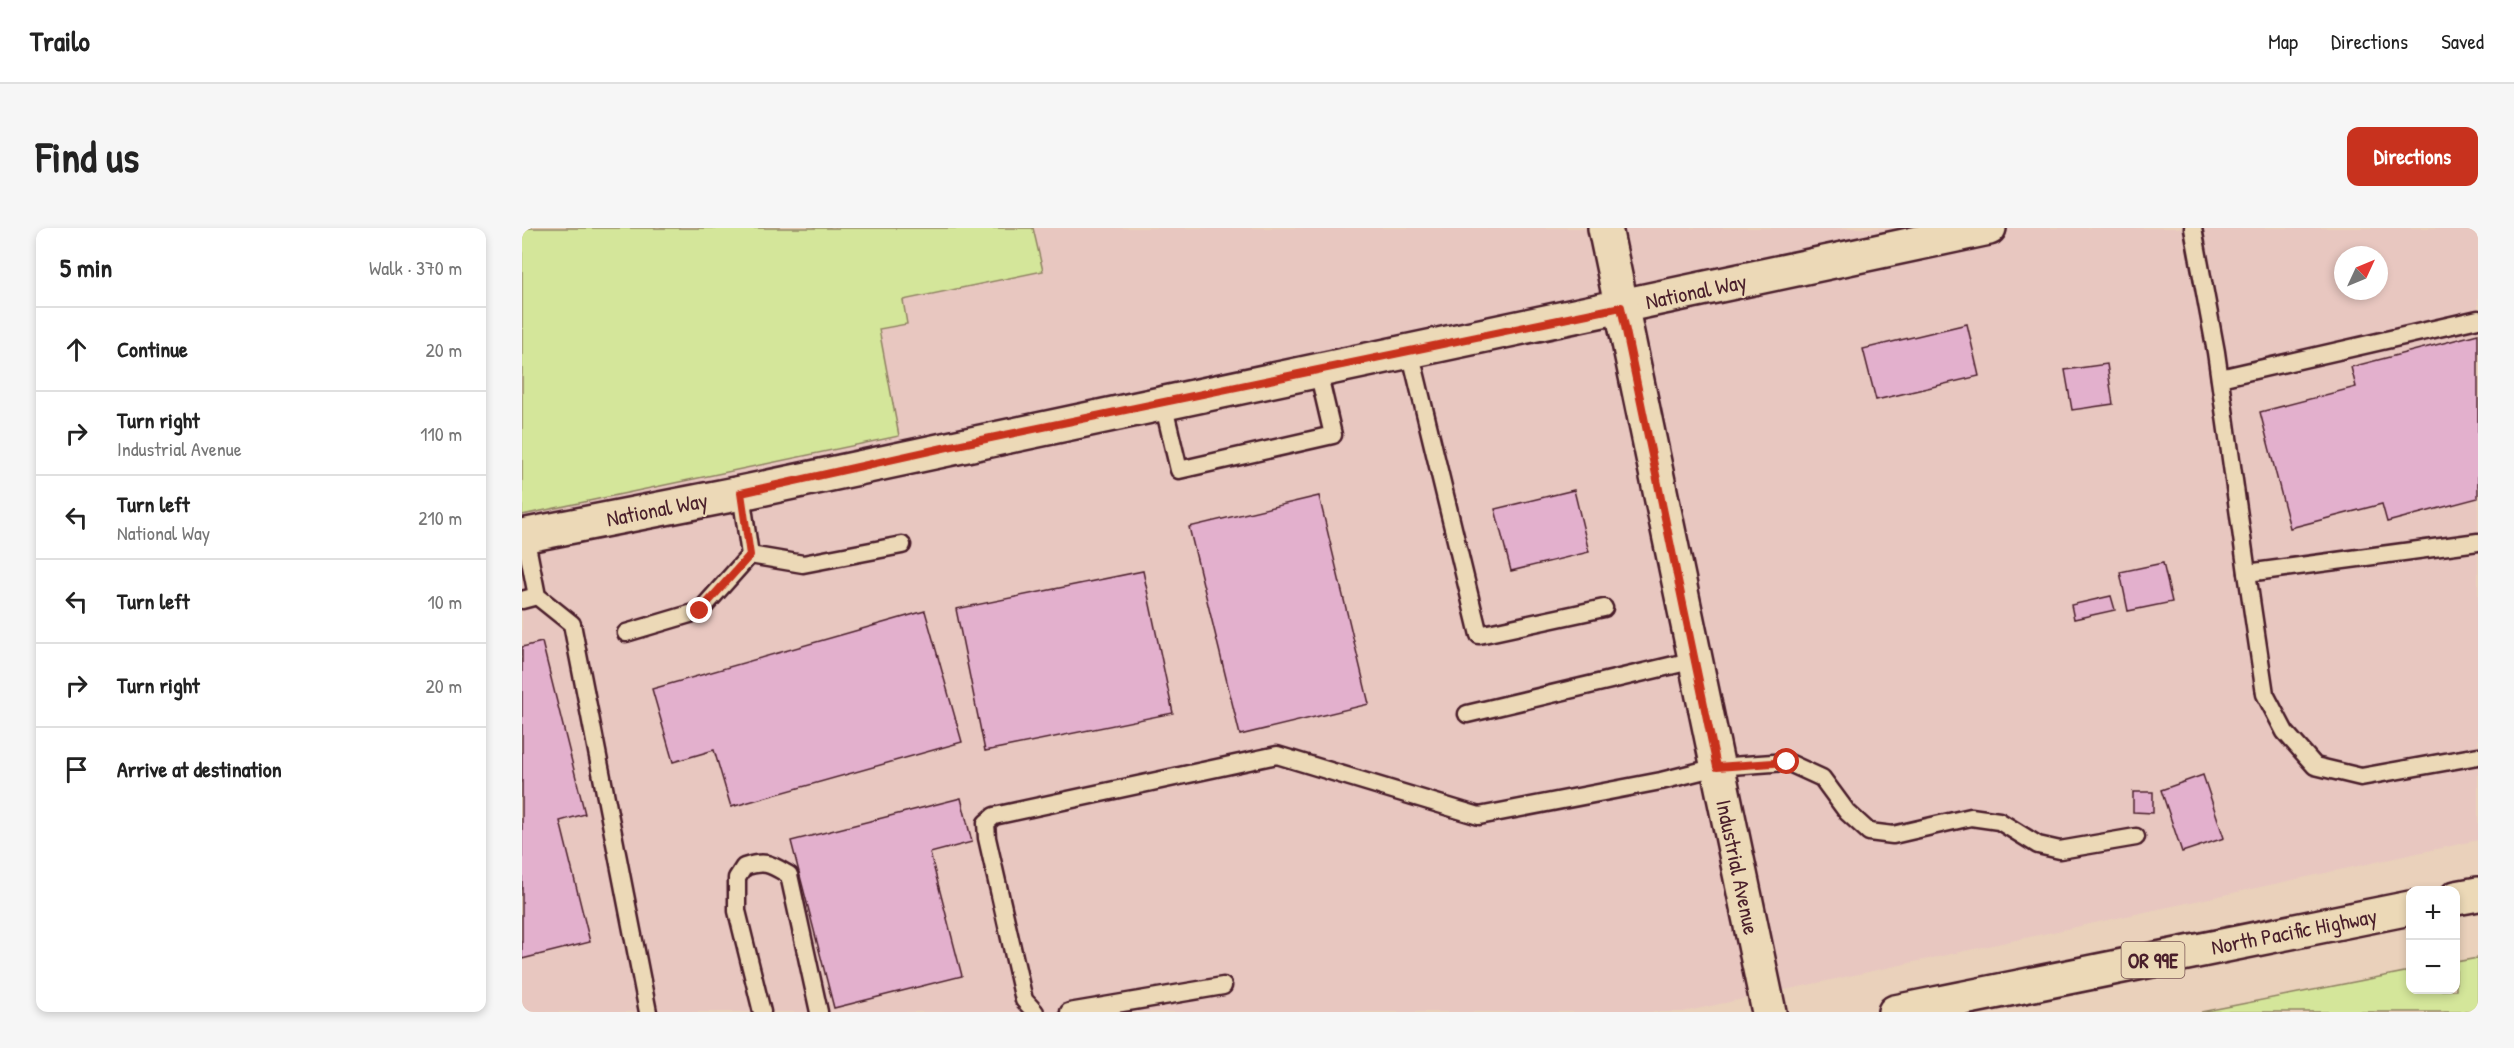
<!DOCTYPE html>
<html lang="en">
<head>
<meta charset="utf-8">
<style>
  body { margin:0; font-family:"Patrick Hand",sans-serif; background:#f6f6f6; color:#222 }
  .controls { position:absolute; right:18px; bottom:18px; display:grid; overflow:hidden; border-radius:12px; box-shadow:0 3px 9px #0003 }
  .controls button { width:54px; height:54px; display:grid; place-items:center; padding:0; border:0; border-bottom:2px solid #e0e0e0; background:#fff; color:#222; font:30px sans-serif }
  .compass { position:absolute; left:1812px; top:18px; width:54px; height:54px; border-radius:50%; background:#fff; box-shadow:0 3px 9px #0003; rotate:46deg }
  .stop { position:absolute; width:18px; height:18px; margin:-14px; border:4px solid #c8321e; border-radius:50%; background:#fff }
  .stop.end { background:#c8321e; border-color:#fff; box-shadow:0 2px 6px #0008 }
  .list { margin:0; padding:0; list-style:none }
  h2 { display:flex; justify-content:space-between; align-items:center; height:78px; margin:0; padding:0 24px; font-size:26px }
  h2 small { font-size:20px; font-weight:400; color:#767676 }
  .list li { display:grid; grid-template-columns:39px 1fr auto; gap:18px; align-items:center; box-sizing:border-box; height:84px; padding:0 24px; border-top:2px solid #e0e0e0 }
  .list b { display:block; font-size:22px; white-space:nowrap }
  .list p { margin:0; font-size:20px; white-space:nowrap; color:#767676 }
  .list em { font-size:20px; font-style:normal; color:#767676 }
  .icon { flex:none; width:33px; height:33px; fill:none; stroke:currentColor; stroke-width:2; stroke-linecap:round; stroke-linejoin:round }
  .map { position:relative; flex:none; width:1956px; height:784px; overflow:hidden; border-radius:12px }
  header { display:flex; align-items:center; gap:36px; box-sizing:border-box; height:84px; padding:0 30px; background:#fff; border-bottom:2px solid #e0e0e0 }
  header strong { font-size:28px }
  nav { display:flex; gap:33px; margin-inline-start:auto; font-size:21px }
  .intro { display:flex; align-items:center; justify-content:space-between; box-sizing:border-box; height:144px; padding:0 36px }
  h1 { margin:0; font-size:42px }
  .button { padding:15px 27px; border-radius:12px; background:#c8321e; color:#fff; font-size:21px; font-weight:700 }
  main { display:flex; gap:36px; padding:0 36px }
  aside { flex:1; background:#fff; border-radius:12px; box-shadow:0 3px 9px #0003 }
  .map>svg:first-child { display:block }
  .built { fill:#e8c7c0; fill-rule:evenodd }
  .green { fill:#d4e69a; stroke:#8f8262; stroke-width:1.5 }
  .building { fill:#e3b0cd; stroke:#4a1f2b; stroke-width:1.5 }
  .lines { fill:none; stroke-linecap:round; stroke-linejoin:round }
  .service-casing { stroke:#4a1f2b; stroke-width:21 }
  .minor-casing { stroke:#4a1f2b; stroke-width:38 }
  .tertiary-casing { stroke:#4a1f2b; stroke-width:38 }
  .primary-casing { stroke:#4a1f2b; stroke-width:38 }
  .service { stroke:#ecd9b7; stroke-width:16 }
  .minor { stroke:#ecd9b7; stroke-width:33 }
  .tertiary { stroke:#ecd9b7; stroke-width:33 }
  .primary { stroke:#ecd9b7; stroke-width:33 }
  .route { stroke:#c8321e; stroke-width:8 }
  .labels { text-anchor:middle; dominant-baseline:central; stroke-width:4.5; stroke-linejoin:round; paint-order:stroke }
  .shield { fill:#ecd9b7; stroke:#7b5755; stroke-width:1.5 }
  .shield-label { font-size:21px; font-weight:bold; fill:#4a1f2b }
  .street-label { font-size:22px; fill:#4a1f2b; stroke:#ecd9b7 }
</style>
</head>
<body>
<header>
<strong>Trailo</strong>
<nav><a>Map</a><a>Directions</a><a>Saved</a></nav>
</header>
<div class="intro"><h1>Find us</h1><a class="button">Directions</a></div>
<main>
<aside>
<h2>5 min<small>Walk · 370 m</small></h2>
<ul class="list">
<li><svg class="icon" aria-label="ahead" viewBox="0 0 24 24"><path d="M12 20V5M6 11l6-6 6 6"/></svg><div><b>Continue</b></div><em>20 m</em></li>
<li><svg class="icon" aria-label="right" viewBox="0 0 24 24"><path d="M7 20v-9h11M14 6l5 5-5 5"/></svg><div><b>Turn right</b><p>Industrial Avenue</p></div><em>110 m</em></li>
<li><svg class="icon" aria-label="left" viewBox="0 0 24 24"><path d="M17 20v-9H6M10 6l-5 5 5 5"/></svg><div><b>Turn left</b><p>National Way</p></div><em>210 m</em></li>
<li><svg class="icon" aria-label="left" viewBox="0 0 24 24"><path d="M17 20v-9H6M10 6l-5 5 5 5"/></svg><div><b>Turn left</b></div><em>10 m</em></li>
<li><svg class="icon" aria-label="right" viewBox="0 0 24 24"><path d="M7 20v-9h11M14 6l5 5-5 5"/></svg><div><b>Turn right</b></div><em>20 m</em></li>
<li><svg class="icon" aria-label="arrive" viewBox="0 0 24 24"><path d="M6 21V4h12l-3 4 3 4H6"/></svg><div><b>Arrive at destination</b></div></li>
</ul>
</aside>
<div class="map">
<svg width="1956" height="784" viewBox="0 0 1956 784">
  <rect width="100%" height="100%" fill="#ead1bb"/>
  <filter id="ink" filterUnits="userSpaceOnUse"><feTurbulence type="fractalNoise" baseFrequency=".0167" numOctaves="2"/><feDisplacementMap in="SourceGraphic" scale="12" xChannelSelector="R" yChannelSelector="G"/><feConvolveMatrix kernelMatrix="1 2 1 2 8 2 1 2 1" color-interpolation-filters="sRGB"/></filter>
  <g filter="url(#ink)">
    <!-- built -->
    <path class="built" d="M0 0H1956V612L1161 784H0ZM1821 27H1857V63H1821Z"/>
    <!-- green -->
    <g class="green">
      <polygon points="0,0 511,0 521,43 381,72 385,96 357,101 377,208 0,287"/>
      <polygon points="1956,730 1956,784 1679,784 1888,743 1888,762 1934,762 1934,734"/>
    </g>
    <!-- building -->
    <g class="building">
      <polygon points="1445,96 1457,148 1354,172 1341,121"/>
      <polygon points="1956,106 1956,270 1865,294 1860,276 1768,300 1738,184 1834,159 1829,139"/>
      <polygon points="1585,136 1591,176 1550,182 1543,142"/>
      <polygon points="1052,262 1067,324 989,343 973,281"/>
      <polygon points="797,268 847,476 718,507 667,299"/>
      <polygon points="1641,335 1650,374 1606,383 1598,344"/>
      <polygon points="621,343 651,485 463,523 434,381"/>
      <polygon points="1589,368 1593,382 1552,391 1549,377"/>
      <polygon points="403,383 440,514 209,579 192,522 151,534 130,461"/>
      <polygon points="20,414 63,586 38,593 68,714 0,731 0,419"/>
      <polygon points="1681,547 1702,610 1660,624 1639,562"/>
      <polygon points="1611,564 1631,564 1631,585 1611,584"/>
      <polygon points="439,570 450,614 408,625 440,748 312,780 269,613"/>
    </g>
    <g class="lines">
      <!-- service casing -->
      <g class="service-casing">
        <g id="service">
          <polyline points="1671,0 1694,124 1725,345 1956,314"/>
          <polyline points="888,123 957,407 1082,380"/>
          <polyline points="1698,150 1956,91"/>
          <polyline points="641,175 657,242 811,207 796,143"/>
          <polyline points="3,307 15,368 50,396 126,784"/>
          <polyline points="228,327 281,336 380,317"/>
          <polyline points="1725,345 1743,466 1763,504 1793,538 1839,549 1956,528"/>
          <polyline points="0,372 15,368"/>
          <polyline points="104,405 178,383 228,327 219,265"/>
          <polyline points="945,486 1173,432"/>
          <path d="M240 784 215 683V650L222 639C244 632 248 636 267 647L297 784"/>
          <polyline points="513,784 502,772 465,610 464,595 472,588 755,527 957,588 1139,553 1195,539 1265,534 1300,550 1325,584 1347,604 1371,607 1449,589 1477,593 1516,617 1538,622 1614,609"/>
          <polyline points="547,784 701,758"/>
        </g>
      </g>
      <!-- minor casing -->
      <g class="minor-casing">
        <polyline id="minor" points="0,308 219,265 1467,0"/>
      </g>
      <!-- tertiary casing -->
      <g class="tertiary-casing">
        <polyline id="tertiary" points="1083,0 1247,784"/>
      </g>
      <!-- primary casing -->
      <g class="primary-casing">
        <g id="primary">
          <polyline points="1934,670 1956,666"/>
          <polyline points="1373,784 1888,680"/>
        </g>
      </g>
      <!-- service -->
      <use href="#service" class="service"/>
      <!-- minor -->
      <use href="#minor" class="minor"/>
      <!-- tertiary -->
      <use href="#tertiary" class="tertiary"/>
      <!-- primary -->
      <use href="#primary" class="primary"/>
    </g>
  </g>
  <g class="lines" filter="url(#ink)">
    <!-- route -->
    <polyline class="route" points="178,383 228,327 219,265 430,218 1099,79 1195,539 1265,534"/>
  </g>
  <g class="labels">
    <!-- shield labels -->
    <rect class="shield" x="1599.5" y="714" width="63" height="36" rx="4.5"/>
    <g class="shield-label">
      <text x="1631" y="732">OR 99E</text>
    </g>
    <!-- street labels -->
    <g class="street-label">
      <text transform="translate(1174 63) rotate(-12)">National Way</text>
      <text transform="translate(135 281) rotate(-11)">National Way</text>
      <text transform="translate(1216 639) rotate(78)">Industrial Avenue</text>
      <text transform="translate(1772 703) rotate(-11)">North Pacific Highway</text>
    </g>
  </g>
</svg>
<div class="controls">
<button>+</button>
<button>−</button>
</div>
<svg class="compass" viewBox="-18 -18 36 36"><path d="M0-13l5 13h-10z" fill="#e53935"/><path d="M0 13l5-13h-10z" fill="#767676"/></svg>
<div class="stop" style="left:1265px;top:534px"></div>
<div class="stop end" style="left:178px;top:383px"></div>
</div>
</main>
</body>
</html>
